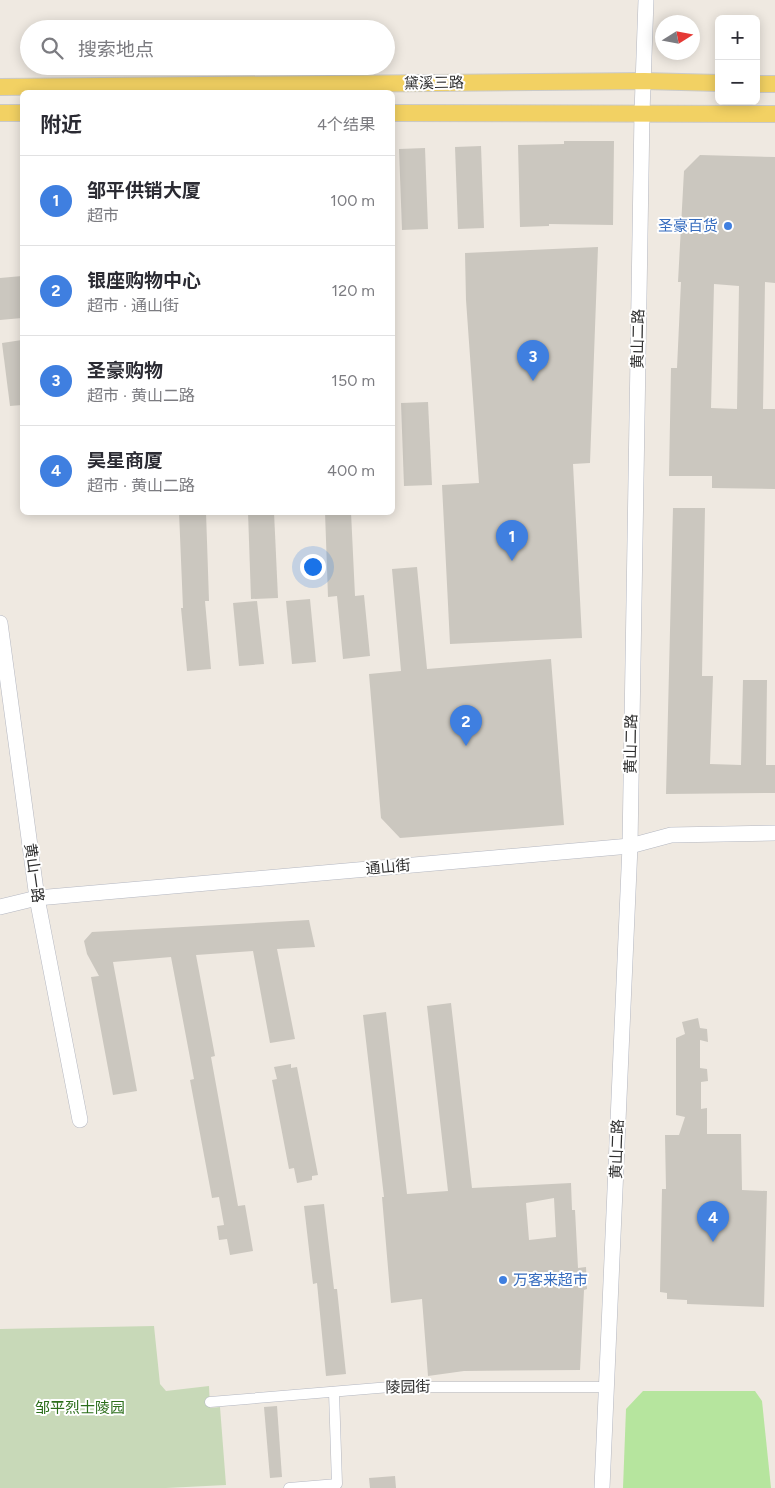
<!DOCTYPE html>
<html lang="zh">
<head>
<meta charset="utf-8">
<style>
  body { margin:0; font-family:Figtree,"Noto Sans SC",sans-serif; background:#f7f7f7; color:#2b2b33 }
  .controls { position:absolute; right:15px; top:15px; display:grid; overflow:hidden; border-radius:8px; box-shadow:0 2px 12px #0003 }
  .controls button { width:45px; height:45px; display:grid; place-items:center; padding:0; border:0; border-bottom:1px solid #e1e1e2; background:#fff; color:#2b2b33; font:25px sans-serif }
  .compass { position:absolute; left:655px; top:15px; width:45px; height:45px; border-radius:50%; background:#fff; box-shadow:0 2px 12px #0003; rotate:79deg }
  .you { position:absolute; left:312px; top:566px; width:18px; height:18px; margin:-12px; border:4px solid #fff; border-radius:50%; background:#1a73e8; box-shadow:0 0 0 8px #1a73e833 }
  .badge { display:grid; place-items:center; width:32px; height:32px; border-radius:50%; background:#0b8043; color:#fff; font-size:16px; font-weight:700 }
  .pin { position:absolute; translate:-50% -41px; filter:drop-shadow(0 1px 2px #0008) }
  .pin::after { content:''; position:absolute; top:26px; width:18px; height:15px; background:inherit; clip-path:polygon(0 0,100% 0,50% 100%) }
  .list { margin:0; padding:0; list-style:none }
  h2 { display:flex; justify-content:space-between; align-items:center; height:65px; margin:0; padding:0 20px; font-size:21px }
  h2 small { font-size:16px; font-weight:400; color:#7c7c81 }
  .list li { display:grid; grid-template-columns:32px 1fr auto; gap:15px; align-items:center; box-sizing:border-box; height:90px; padding:0 20px; border-top:1px solid #e1e1e2 }
  .list b { display:block; font-size:19px; white-space:nowrap }
  .list p { margin:0; font-size:16px; white-space:nowrap; color:#7c7c81 }
  .list em { font-size:16px; font-style:normal; color:#7c7c81 }
  .icon { flex:none; width:28px; height:28px; fill:none; stroke:currentColor; stroke-width:2; stroke-linecap:round; stroke-linejoin:round }
  .map { position:relative; flex:none; width:775px; height:1488px; overflow:hidden }
  .search { position:absolute; background:#fff; box-shadow:0 2px 12px #0003; left:20px; top:20px; width:375px; height:55px; display:flex; align-items:center; gap:12px; box-sizing:border-box; padding:0 18px; border-radius:28px; color:#7c7c81; font-size:19px }
  .panel { position:absolute; background:#fff; box-shadow:0 2px 12px #0003; left:20px; top:90px; width:375px; height:425px; border-radius:8px }
  .map>svg:first-child { display:block }
  .green { fill:#b6e59e }
  .cemetery { fill:#c8d9b8 }
  .building { fill:#cbc7bf; fill-rule:evenodd }
  .lines { fill:none; stroke-linecap:round; stroke-linejoin:round }
  .street-casing { stroke:#b4b7c1; stroke-width:11 }
  .secondary-casing { stroke:#b4b7c1; stroke-width:16 }
  .primary-casing { stroke:#c9c9c9; stroke-width:18 }
  .street { stroke:#fff; stroke-width:10 }
  .secondary { stroke:#fff; stroke-width:15 }
  .primary { stroke:#f2d163; stroke-width:16 }
  .shop-dot { fill:#3f7fe0; stroke:#fff; stroke-width:2 }
  .labels { text-anchor:middle; dominant-baseline:central; stroke-width:4; stroke-linejoin:round; paint-order:stroke }
  .street-label { font-size:15px; fill:#2e2e2e; stroke:#fff }
  .shop-label { font-size:15px; fill:#366cbe; stroke:#fff; text-anchor:end }
  .park-label { font-size:15px; fill:#2c6e1b; stroke:#fff }
</style>
</head>
<body>
<div class="map">
<svg width="775" height="1488" viewBox="0 0 775 1488">
  <rect width="100%" height="100%" fill="#efe9e1"/>
  <!-- green -->
  <polygon class="green" points="643,1391 755,1391 762,1401 771,1488 623,1488 626,1409"/>
  <!-- cemetery -->
  <polygon class="cemetery" points="154,1326 160,1384 166,1391 209,1386 210,1408 220,1407 226,1485 166,1488 0,1488 0,1329"/>
  <!-- building -->
  <g class="building">
    <polygon points="564,141 614,141 613,225 549,224 549,226 520,227 518,145 564,144"/>
    <polygon points="481,146 484,228 458,229 455,147"/>
    <polygon points="425,148 428,229 402,230 399,149"/>
    <path d="M700 155 775 157V283L765 282 763 409H775V489L712 488V476H669L671 368H677L681 282H678L684 171ZM714 284 739 286 737 409 711 408Z"/>
    <polygon points="598,247 590,463 573,464 582,638 450,644 442,485 479,483 466,300 465,253"/>
    <polygon points="22,276 22,318 0,320 0,278"/>
    <polygon points="22,340 22,405 10,406 2,343"/>
    <polygon points="428,402 432,485 404,486 401,403"/>
    <polygon points="673,508 705,508 702,676 713,676 710,764 741,765 743,680 767,680 766,765 775,765 775,793 666,794"/>
    <polygon points="179,512 206,512 209,601 205,601 211,669 187,671 181,608 183,608"/>
    <polygon points="248,512 274,512 278,598 251,599"/>
    <polygon points="325,512 351,512 355,596 364,595 370,656 343,659 337,596 328,597"/>
    <polygon points="417,567 427,669 551,659 564,825 400,838 381,818 369,674 401,671 392,569"/>
    <polygon points="310,599 316,662 292,664 286,601"/>
    <polygon points="257,601 264,664 239,666 233,603"/>
    <polygon points="309,920 315,947 277,949 295,1039 270,1043 253,951 196,955 215,1056 211,1057 238,1206 245,1205 253,1251 230,1255 227,1239 219,1240 217,1226 224,1225 219,1197 212,1198 190,1080 194,1079 171,957 113,962 137,1091 113,1095 91,977 99,976 87,954 84,941 92,932"/>
    <path d="M451 1003 472 1188 571 1183 572 1210H575L578 1268 586 1267 587 1289 584 1290 580 1370 464 1371 428 1376 422 1299 391 1303 382 1197H384L363 1015 386 1012 407 1194 448 1191 427 1006ZM554 1198 556 1237 529 1240 526 1203Z"/>
    <polygon points="698,1018 700,1028 707,1029 708,1042 700,1040 700,1068 707,1069 708,1081 701,1082 701,1109 707,1108 707,1134 741,1134 742,1190 767,1191 764,1307 687,1304 687,1300 667,1299 667,1293 660,1292 662,1189 666,1189 665,1135 679,1135 685,1117 676,1115 676,1038 685,1034 682,1022"/>
    <polygon points="291,1064 291,1068 297,1067 318,1175 312,1176 312,1180 297,1183 294,1168 289,1169 272,1080 277,1079 274,1067"/>
    <polygon points="324,1204 334,1289 337,1289 346,1374 326,1376 317,1283 313,1284 304,1206"/>
    <polygon points="277,1406 282,1477 270,1478 264,1407"/>
    <polygon points="395,1476 396,1488 370,1488 369,1478"/>
  </g>
  <g class="lines">
    <!-- street casing -->
    <g class="street-casing">
      <g id="street">
        <polyline points="210,1402 390,1387 606,1387"/>
        <polyline points="289,1488 337,1484 334,1392"/>
      </g>
    </g>
    <!-- secondary casing -->
    <g class="secondary-casing">
      <g id="secondary">
        <polyline points="0,623 37,898 80,1120"/>
        <polyline points="0,907 37,898 630,846 671,835 775,833"/>
        <polyline points="602,1488 630,846 642,113 646,0"/>
      </g>
    </g>
    <!-- primary casing -->
    <g class="primary-casing">
      <g id="primary">
        <polyline points="756,84 775,84"/>
        <polyline points="0,87 644,81 719,83"/>
        <polyline points="0,113 22,113"/>
        <polyline points="392,113 775,114"/>
      </g>
    </g>
    <!-- street -->
    <use href="#street" class="street"/>
    <!-- secondary -->
    <use href="#secondary" class="secondary"/>
    <!-- primary -->
    <use href="#primary" class="primary"/>
  </g>
  <!-- markers -->
  <g class="shop-dot">
    <circle cx="728" cy="226" r="5"/>
    <circle cx="503" cy="1280" r="5"/>
  </g>
  <g class="labels">
    <!-- street labels -->
    <g class="street-label">
      <text transform="translate(434 83) rotate(-1)">黛溪三路</text>
      <text transform="translate(638 339) rotate(-89)">黄山二路</text>
      <text transform="translate(631 744) rotate(-89)">黄山二路</text>
      <text transform="translate(388 867) rotate(-5)">通山街</text>
      <text transform="translate(34 873) rotate(82)">黄山一路</text>
      <text transform="translate(617 1149) rotate(-88)">黄山二路</text>
      <text transform="translate(408 1387) rotate(-1)">陵园街</text>
    </g>
    <!-- shop labels -->
    <g class="shop-label">
      <text x="718" y="226">圣豪百货</text>
      <text x="513" y="1280" text-anchor="start">万客来超市</text>
    </g>
    <!-- park labels -->
    <g class="park-label">
      <text x="80" y="1408">邹平烈士陵园</text>
    </g>
  </g>
</svg>
<div class="controls">
<button>+</button>
<button>−</button>
</div>
<svg class="compass" viewBox="-18 -18 36 36"><path d="M0-13l5 13h-10z" fill="#e53935"/><path d="M0 13l5-13h-10z" fill="#7c7c81"/></svg>
<div class="you"></div>
<div class="pin badge" style="left:512px;top:561px;background:#3f7fe0">1</div>
<div class="pin badge" style="left:466px;top:746px;background:#3f7fe0">2</div>
<div class="pin badge" style="left:533px;top:381px;background:#3f7fe0">3</div>
<div class="pin badge" style="left:713px;top:1242px;background:#3f7fe0">4</div>
<div class="search"><svg class="icon" aria-label="search" viewBox="0 0 24 24"><circle cx="10" cy="10" r="6"/><path d="M15 15l6 6"/></svg>搜索地点</div>
<section class="panel">
<h2>附近<small>4个结果</small></h2>
<ul class="list">
<li><span class="badge" style="background:#3f7fe0">1</span><div><b>邹平供销大厦</b><p>超市</p></div><em>100 m</em></li>
<li><span class="badge" style="background:#3f7fe0">2</span><div><b>银座购物中心</b><p>超市 · 通山街</p></div><em>120 m</em></li>
<li><span class="badge" style="background:#3f7fe0">3</span><div><b>圣豪购物</b><p>超市 · 黄山二路</p></div><em>150 m</em></li>
<li><span class="badge" style="background:#3f7fe0">4</span><div><b>昊星商厦</b><p>超市 · 黄山二路</p></div><em>400 m</em></li>
</ul>
</section>
</div>
</body>
</html>
